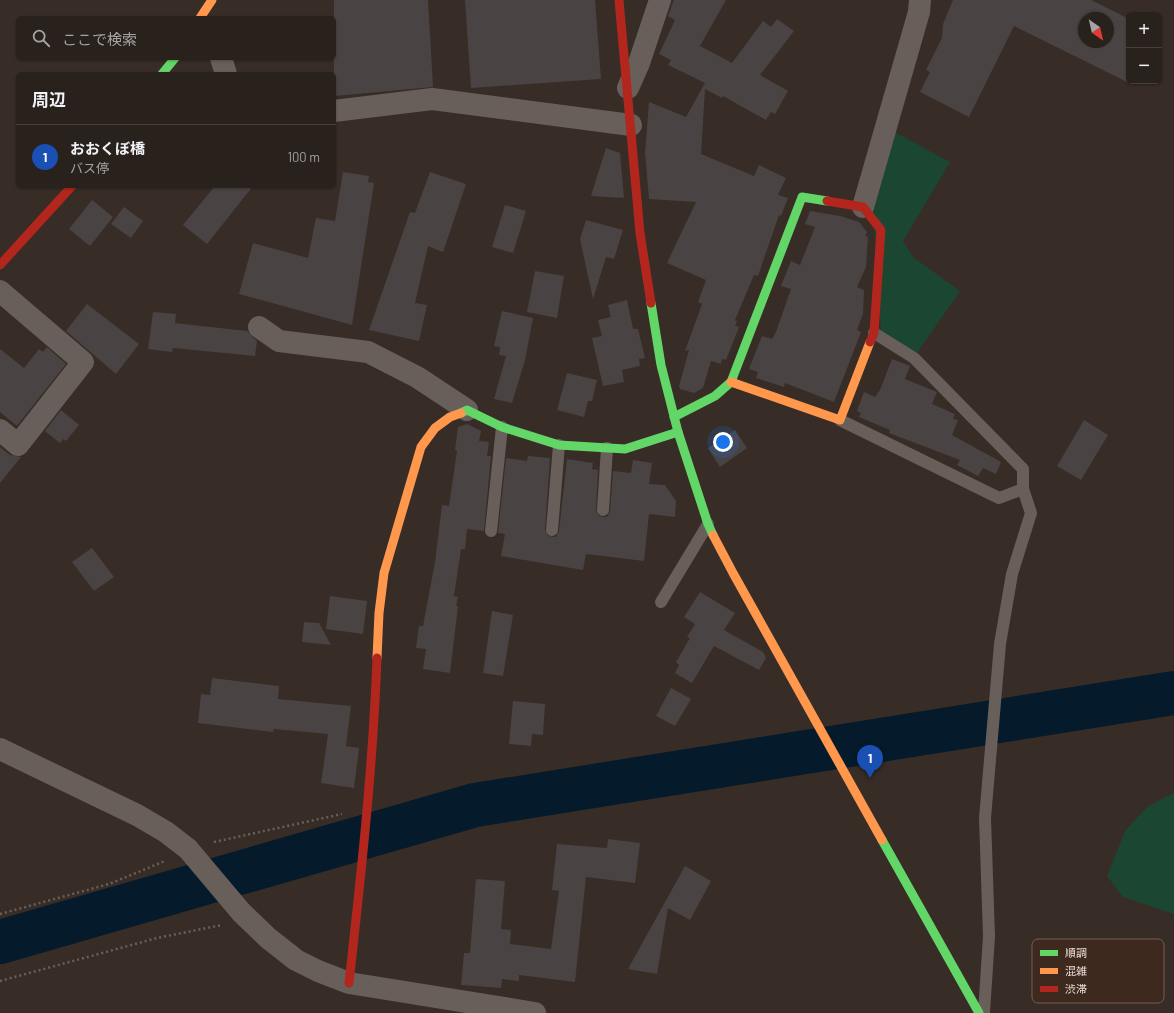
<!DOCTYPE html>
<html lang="ja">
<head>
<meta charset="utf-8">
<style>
  body { margin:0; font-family:Barlow,"Noto Sans JP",sans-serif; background:#312925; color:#f1f3f6 }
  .controls { position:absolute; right:12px; top:12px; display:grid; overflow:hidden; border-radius:6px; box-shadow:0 1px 3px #0004 }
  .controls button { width:36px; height:36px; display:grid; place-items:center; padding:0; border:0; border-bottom:1px solid #453e3b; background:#29211c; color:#f1f3f6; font:20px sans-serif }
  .compass { position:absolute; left:1078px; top:12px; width:36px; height:36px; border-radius:50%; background:#29211c; box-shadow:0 1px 3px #0004; rotate:146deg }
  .you { position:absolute; left:723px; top:442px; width:14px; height:14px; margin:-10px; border:3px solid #fff; border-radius:50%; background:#1a73e8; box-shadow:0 0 0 6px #1a73e833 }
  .badge { display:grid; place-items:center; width:26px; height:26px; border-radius:50%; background:#ac9e98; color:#fff; font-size:13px; font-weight:700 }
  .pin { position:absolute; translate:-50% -33px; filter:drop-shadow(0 1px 2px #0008) }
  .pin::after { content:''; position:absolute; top:21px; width:14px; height:12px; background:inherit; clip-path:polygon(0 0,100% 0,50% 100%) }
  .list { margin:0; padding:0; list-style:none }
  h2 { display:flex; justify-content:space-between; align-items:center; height:52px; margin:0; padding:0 16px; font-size:17px }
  h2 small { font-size:13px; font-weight:400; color:#a5a3a3 }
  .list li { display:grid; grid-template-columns:26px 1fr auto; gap:12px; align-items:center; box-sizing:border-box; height:64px; padding:0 16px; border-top:1px solid #453e3b }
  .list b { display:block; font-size:15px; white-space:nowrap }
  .list p { margin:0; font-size:13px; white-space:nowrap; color:#a5a3a3 }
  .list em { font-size:13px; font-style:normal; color:#a5a3a3 }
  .icon { flex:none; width:22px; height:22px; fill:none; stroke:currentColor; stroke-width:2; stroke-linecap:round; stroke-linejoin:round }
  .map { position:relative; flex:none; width:1174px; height:1013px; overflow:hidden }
  .search { position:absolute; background:#29211c; box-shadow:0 1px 3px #0004; left:16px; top:16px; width:320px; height:44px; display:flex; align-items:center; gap:10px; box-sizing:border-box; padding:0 14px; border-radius:6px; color:#a5a3a3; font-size:15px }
  .panel { position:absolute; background:#29211c; box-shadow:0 1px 3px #0004; left:16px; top:72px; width:320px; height:116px; border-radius:6px }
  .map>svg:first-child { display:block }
  .green { fill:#1b4632 }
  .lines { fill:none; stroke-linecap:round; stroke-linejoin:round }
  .river { stroke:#051b2b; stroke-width:44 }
  .building { fill:#4a4344; fill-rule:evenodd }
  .path { stroke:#69605c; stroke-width:2.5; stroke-dasharray:2 3; stroke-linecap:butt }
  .lane { stroke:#685f5a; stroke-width:12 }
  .street { stroke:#685f5a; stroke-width:22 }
  .fast { stroke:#63d668; stroke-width:9 }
  .slow { stroke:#ff974d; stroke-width:9 }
  .jam { stroke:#b3261e; stroke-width:9 }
  .key { fill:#3e291f; stroke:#725f56; stroke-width:1 }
  .key-label { font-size:11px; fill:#ebdcd6 }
</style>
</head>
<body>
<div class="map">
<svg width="1174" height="1013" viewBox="0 0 1174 1013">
  <rect width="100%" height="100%" fill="#372c26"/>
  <!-- green -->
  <g class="green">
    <polygon points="891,130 950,162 903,241 913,257 960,291 917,353 881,332 873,207"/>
    <polygon points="1174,793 1174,914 1123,897 1107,876 1125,831 1148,806"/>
  </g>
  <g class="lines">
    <!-- river -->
    <polyline class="river" points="0,942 475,805 1174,693"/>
  </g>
  <!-- building -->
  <g class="building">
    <polygon points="334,0 428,0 433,87 334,96"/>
    <polygon points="465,0 595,0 601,79 471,88"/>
    <polygon points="674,0 726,0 700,46 732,63 763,21 771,27 777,19 794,31 760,75 788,91 775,114 771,112 766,120 723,96 722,98 705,89 701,154 754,176 759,165 786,178 778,195 788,198 781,216 779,215 758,276 754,275 735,320 737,321 735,326 739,327 726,360 722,359 721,364 711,361 703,388 694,393 680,389 679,386 689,350 685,351 702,304 698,302 706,280 667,263 696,202 649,199 645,153 649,102 686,117 705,83 668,65 671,60 659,54 675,20 668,16"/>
    <path d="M953 0H1091L1129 19V83L1014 26 969 117 920 92 930 72 926 70 942 38 943 24ZM1084 18H1108V42H1084Z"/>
    <polygon points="606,148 620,153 624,198 591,196"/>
    <polygon points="343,172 369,176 368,182 374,183 352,325 239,294 253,243 308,258 316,218 335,221"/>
    <polygon points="430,172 466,184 443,252 428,246 415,303 427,305 419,341 369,330 410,212 415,213"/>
    <polygon points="215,186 253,186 207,244 183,225"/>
    <polygon points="92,200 113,217 90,246 69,229"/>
    <polygon points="505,205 526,211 513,253 492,247"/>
    <polygon points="124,207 143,221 131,238 111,224"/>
    <polygon points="810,211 840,216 859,222 867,232 865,236 868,237 866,267 857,287 864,290 863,314 857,330 861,332 834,402 785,383 784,387 756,378 758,372 749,369 762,336 772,339 776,332 791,289 781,286 791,261 800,265 815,227 805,224"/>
    <polygon points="586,220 623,230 614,259 606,257 593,299 580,239"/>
    <polygon points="535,271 564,276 557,318 527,312"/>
    <polygon points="627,300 633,329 638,329 645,358 639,359 640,366 622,370 624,382 603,386 592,338 602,336 598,320 611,317 608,305"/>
    <polygon points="87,304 139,344 116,374 66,331"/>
    <polygon points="502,311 533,318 525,360 512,403 494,399 506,356 499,355 500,347 494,346"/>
    <polygon points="153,312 176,314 175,323 247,331 257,341 255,356 173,348 172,352 148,349"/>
    <polygon points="47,347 66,364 16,427 17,426 0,412 0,349 24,368 39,349 43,352"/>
    <polygon points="892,359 910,366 905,379 937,392 932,404 955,414 953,419 958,420 952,435 1001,462 996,474 983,468 978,476 957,465 960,460 889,433 890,430 859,417 861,413 857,411 864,392 875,397 880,390"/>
    <polygon points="567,373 597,380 592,401 588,401 584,417 557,410"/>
    <polygon points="61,410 79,425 66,441 63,439 60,443 45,431"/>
    <polygon points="1084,420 1108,435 1081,480 1057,466"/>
    <polygon points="467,424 481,431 479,441 489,442 487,456 491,456 484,531 467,529 465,549 461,549 454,596 458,597 456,606 458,606 450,673 423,669 426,649 416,648 419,626 423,626 435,562 442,505 449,506 457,451 455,450 458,427"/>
    <polygon points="735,430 747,448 720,467 708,448"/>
    <polygon points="0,447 10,455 21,457 0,483"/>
    <polygon points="528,456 550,458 545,529 548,536 556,537 559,531 567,459 593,463 592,469 598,470 596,510 599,516 603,517 607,517 610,511 613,471 631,473 633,460 652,463 649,484 665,485 676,501 675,517 649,514 644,561 586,554 583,570 501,556 505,534 498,533 506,458 527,461"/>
    <polygon points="92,548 114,577 94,591 72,562"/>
    <polygon points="700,592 735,613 724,630 763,652 766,658 759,670 714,646 692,683 675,673 679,665 676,662 690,638 687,637 695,624 684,617"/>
    <polygon points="330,596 367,601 363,634 326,629"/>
    <polygon points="492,611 513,615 503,676 483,673"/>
    <polygon points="304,622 319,623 331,645 302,642"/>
    <polygon points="212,678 279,686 278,699 351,706 346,746 359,748 354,788 321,783 328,734 274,729 273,732 198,723 201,694 210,695"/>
    <polygon points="671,688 691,699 675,726 656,716"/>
    <polygon points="513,701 545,704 543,735 532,734 531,746 509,744"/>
    <polygon points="608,839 640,843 635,883 586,877 575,982 519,975 519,981 502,979 501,988 461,985 464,953 470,953 476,879 505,881 501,929 511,930 510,944 551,949 559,891 552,890 557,844 607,848"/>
    <polygon points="685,866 711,881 690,920 668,908 657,974 628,969"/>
  </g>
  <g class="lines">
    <!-- path -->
    <g class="path">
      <polyline points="214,842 342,814"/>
      <polyline points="0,914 109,884 165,861"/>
      <polyline points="0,981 157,938 222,925"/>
    </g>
    <!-- lane -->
    <g class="lane">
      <polyline points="840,420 999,498 1023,489 1023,469 914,358 874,333"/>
      <polyline points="603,510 607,448"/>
      <polyline points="552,530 559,445"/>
      <polyline points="491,531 502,427"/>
      <polyline points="661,602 708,524"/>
      <polyline points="984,1013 989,936 985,818 1000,644 1012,574 1031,513 1023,489"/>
    </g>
    <!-- street -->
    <g class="street">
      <polyline points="221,58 226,74"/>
      <polyline points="628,88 639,63 660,0"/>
      <polyline points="334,111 432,99 631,125"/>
      <polyline points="863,207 919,12 920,0"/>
      <polyline points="0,291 83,362 18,445 0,430"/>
      <polyline points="259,327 279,341 368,352 417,377 467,410"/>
      <polyline points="0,749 137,815 166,832 188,849 241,912 268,938 296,960 318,971 349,983 535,1013"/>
    </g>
    <!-- fast -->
    <g class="fast">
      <polyline points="162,74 175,58"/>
      <polyline points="651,303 661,365 678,432 708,524 713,535"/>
      <polyline points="461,413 467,410 502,427 559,445 625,449 678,432"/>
      <polyline points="674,417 715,396 731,382 802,197 827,201"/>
      <polyline points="882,840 979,1013"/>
    </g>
    <!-- slow -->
    <g class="slow">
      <polyline points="200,18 212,0"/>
      <polyline points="731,382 840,420 870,342"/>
      <polyline points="713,535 733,573 882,840"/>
      <polyline points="377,658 379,613 384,573 421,447 435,428 450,417 461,413"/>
    </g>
    <!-- jam -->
    <g class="jam">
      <polyline points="619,0 640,233 651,303"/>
      <polyline points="827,201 863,207 881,230 874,333 870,342"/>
      <polyline points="0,265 72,186"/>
      <path d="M349 983C361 875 373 767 377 658"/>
    </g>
  </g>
  <!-- legend -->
  <rect x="1032" y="939" width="132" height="64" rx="6" class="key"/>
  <rect x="1040" y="950" width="18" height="6" fill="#63d668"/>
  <rect x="1040" y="968" width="18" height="6" fill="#ff974d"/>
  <rect x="1040" y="986" width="18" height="6" fill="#b3261e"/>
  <g class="key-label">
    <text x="1065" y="957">順調</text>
    <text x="1065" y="975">混雑</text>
    <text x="1065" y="993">渋滞</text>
  </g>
</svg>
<div class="controls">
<button>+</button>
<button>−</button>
</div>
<svg class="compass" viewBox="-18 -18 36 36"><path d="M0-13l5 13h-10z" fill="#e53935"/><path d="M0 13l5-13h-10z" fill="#a5a3a3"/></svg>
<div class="you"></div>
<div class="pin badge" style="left:870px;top:778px;background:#1a4fb4">1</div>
<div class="search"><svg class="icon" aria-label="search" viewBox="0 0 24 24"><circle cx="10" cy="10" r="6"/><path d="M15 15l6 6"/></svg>ここで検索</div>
<section class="panel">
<h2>周辺<small></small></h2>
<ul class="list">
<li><span class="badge" style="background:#1a4fb4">1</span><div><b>おおくぼ橋</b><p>バス停</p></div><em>100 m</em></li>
</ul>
</section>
</div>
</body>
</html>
